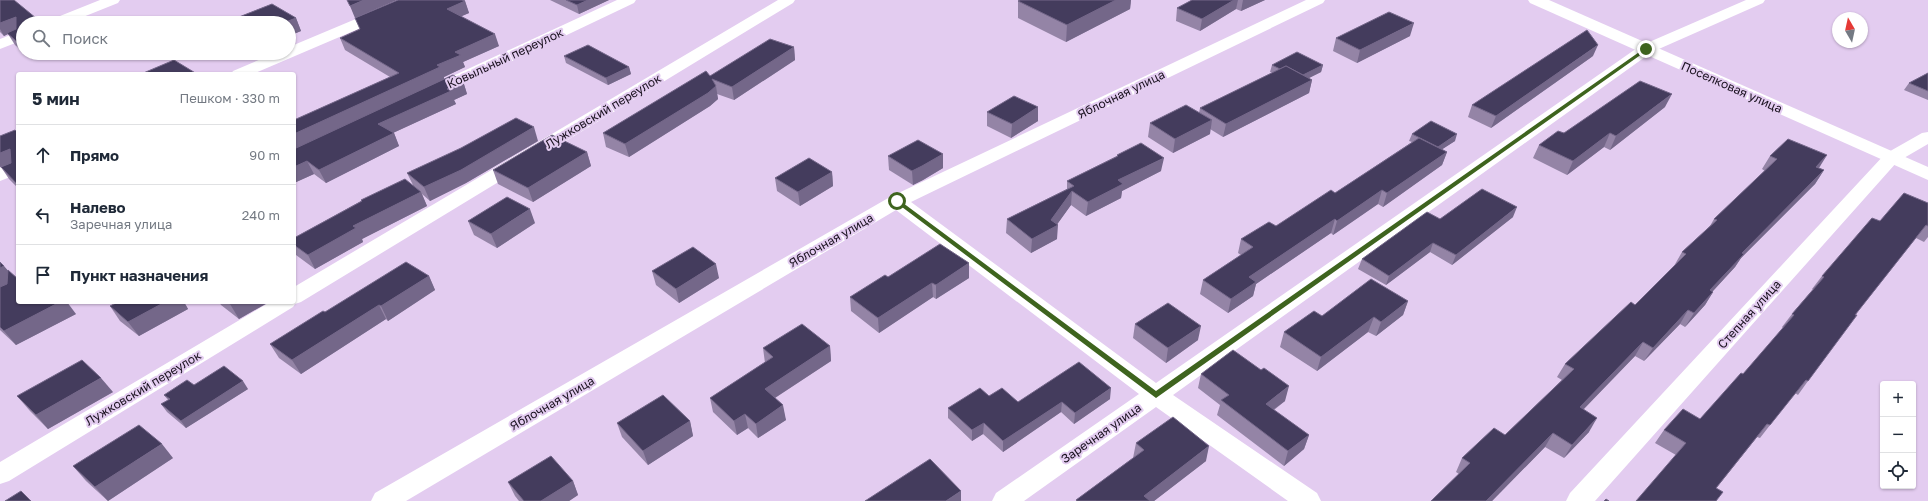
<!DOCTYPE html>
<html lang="ru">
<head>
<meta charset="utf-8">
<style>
  body { margin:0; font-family:"Golos Text",sans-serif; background:#f2f2f3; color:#1f2937 }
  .controls { position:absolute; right:12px; bottom:12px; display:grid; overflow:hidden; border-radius:4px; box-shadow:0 1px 3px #0004 }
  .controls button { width:36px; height:36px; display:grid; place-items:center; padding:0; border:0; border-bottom:1px solid #e0e1e3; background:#fff; color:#1f2937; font:20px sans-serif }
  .compass { position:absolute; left:1832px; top:12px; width:36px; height:36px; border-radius:50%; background:#fff; box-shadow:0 1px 3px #0004; rotate:351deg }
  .stop { position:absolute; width:12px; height:12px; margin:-9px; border:3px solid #3e641e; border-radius:50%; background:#fff }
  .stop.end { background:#3e641e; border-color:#fff; box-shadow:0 1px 4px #0008 }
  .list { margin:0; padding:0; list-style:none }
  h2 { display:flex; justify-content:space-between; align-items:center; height:52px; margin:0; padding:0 16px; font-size:17px }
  h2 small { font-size:13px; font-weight:400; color:#747a83 }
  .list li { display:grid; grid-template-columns:26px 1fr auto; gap:12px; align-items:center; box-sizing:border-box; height:60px; padding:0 16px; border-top:1px solid #e0e1e3 }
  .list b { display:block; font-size:15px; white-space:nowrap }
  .list p { margin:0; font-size:13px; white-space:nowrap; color:#747a83 }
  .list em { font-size:13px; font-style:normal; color:#747a83 }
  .icon { flex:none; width:22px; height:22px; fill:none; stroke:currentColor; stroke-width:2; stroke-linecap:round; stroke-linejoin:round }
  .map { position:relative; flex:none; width:1928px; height:501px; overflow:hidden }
  .search { position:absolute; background:#fff; box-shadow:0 1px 3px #0004; left:16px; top:16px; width:280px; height:44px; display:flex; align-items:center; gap:10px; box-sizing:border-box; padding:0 14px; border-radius:22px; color:#747a83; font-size:15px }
  .panel { position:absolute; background:#fff; box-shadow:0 1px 3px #0004; left:16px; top:72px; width:280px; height:232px; border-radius:4px }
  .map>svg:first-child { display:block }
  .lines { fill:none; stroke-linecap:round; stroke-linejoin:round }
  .street { fill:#fff; fill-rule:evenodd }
  .highway { fill:#fff; fill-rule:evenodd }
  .wall { fill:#9484a6 }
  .shaded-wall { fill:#746789 }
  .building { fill:#443c5d; stroke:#746789 }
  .route { fill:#3e641e }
  .labels { text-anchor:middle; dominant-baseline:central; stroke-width:4; stroke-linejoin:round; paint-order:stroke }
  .street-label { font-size:12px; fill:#18101d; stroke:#e3ccf0 }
</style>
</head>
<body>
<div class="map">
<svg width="1928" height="501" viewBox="0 0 1928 501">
  <rect width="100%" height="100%" fill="#e3ccf0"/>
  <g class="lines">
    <!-- street -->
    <g class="street">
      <polygon points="100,0 120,0 118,3 68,23 47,23 50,20"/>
      <polygon points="401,0 421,0 419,3 253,74 231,74 233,71 275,53 289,53 289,47"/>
      <polygon points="617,0 636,0 634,3 441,95 435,96 429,95 427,91 429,87"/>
      <polygon points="778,0 795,0 793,3 301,302 295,304 293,307 9,481 0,484 0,462 270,302 294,302 294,287"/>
      <polygon points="1306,0 1325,0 1323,3 911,202 1156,383 1640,46 1746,0 1765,0 1763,3 1652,52 1173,395 1317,493 1321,501 1288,501 1156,407 1024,501 992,501 996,493 1139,394 896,210 406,501 371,501 375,493 890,197"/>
      <polygon points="23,30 23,40 0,49 0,39"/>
      <polygon points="1928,132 1928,144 1897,162 1595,501 1566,501 1570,493 1885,154 1922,133"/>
      <polygon points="18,162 18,174 0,181 0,168"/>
    </g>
    <!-- highway -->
    <polygon class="highway" points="1528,0 1549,0 1928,167 1928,180 1530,3"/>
  </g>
  <!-- wall -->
  <g class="wall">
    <polygon points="0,0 23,23 23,52 15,45 8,34 4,36 0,32"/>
    <polygon points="550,0 609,0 579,14"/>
    <polygon points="1020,0 1131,0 1130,9 1066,42 1018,18 1018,1"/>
    <polygon points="1192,0 1265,0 1241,11 1236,9 1200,31 1176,21 1177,8"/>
    <polygon points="465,1 469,13 461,16 499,46 463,62 465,67 444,77 444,79 463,81 467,94 454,100 456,104 393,133 394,133 399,146 326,183 314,174 294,183 294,120 390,77 345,50 340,38"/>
    <polygon points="272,4 296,18 301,31 289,36 289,23 242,23 239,17"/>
    <polygon points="1410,36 1357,63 1333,51 1336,38"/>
    <polygon points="794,47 795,60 734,100 717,94 718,99 710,106 629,157 606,147 603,133 710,76"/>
    <polygon points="24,53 50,53 32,59"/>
    <polygon points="564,56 629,67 631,74 608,85 566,63"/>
    <polygon points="1593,56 1491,128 1468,117 1472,105"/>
    <polygon points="1272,65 1323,65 1321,72 1309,78 1312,80 1309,93 1223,137 1210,129 1210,134 1173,153 1148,137 1150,123 1199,113 1200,108 1273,73 1270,72"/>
    <polygon points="1928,73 1928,100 1904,90 1909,83"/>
    <polygon points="1038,107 1038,121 1011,138 987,126 987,112"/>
    <polygon points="1665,107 1610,150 1604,147 1567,175 1533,158 1539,145 1564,133"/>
    <polygon points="18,133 18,188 9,179 1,167 5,165 0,167 0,136"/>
    <polygon points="1412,134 1455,141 1442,149 1447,152 1442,165 1383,207 1378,204 1333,235 1331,233 1256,284 1253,296 1228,313 1200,294 1203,280 1241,255 1238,253 1241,239 1276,226 1335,193 1412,142 1409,141"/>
    <polygon points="538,141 466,183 430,201 422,194 427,206 362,239 363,242 315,269 296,255 294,252 294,238 361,201 361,200 413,185 407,173"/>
    <polygon points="587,152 591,166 533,202 498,184 493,170"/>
    <polygon points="943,154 943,168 923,180 913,185 889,170 888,156"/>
    <polygon points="1117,155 1161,171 1122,191 1121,198 1086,216 1071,205 1057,224 1057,239 1031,253 1006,233 1007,219 1067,189 1067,181 1117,156"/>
    <polygon points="1770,156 1819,168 1824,170 1815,184 1741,258 1735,267 1713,291 1713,292 1705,305 1685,327 1680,324 1644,361 1635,356 1583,410 1589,432 1564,458 1545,447 1492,501 1431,501 1459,474 1456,472 1462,458 1505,435 1562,380 1557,377 1565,364 1635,305 1674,266 1682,252 1710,226 1714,219 1765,171 1762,169"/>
    <polygon points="832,172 833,186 800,206 777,191 775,178"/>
    <polygon points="1928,203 1928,237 1924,242 1916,238 1855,315 1808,381 1798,395 1795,393 1760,438 1757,437 1716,488 1716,501 1676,455 1655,443 1664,430 1700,419 1743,374 1783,328 1782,327 1792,314 1813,289 1812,289 1822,276 1880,221"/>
    <polygon points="1513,217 1452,265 1430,252 1386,285 1358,269 1362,259 1440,219"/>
    <polygon points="468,221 535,223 497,248 474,235"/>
    <polygon points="0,262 8,271 18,302 76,314 16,345 0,330"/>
    <polygon points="969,263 969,278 936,299 933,297 879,333 851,311 850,297 888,277"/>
    <polygon points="652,271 719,278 679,303 656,285"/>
    <polygon points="429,276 435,290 388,321 386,319 301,374 279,358 270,344 325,312"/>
    <polygon points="1408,301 1403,315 1376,336 1368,332 1317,371 1280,347 1284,332 1322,316"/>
    <polygon points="118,302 184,302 188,309 139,336 120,321 110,306"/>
    <polygon points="219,302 269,302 239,319 221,305"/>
    <polygon points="1135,324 1198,340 1166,363 1133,338"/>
    <polygon points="830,346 831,361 775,398 786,420 758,438 748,428 737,435 713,412 710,398 765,363 763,348"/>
    <polygon points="1201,374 1285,401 1274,410 1309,435 1304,449 1284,466 1217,415 1220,405 1198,388"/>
    <polygon points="194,385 248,389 186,428 167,412 161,404 168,400 164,395"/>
    <polygon points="113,392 48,429 30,411 17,396"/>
    <polygon points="1110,399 1074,424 1061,412 1003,452 983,434 972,441 948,418 948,408 1018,402"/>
    <polygon points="690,421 693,436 648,465 622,437 617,423"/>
    <polygon points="1136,443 1206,461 1154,501 1076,501 1076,500 1133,458"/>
    <polygon points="173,458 108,501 86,481 73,466"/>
    <polygon points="573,481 578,495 569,501 519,501 515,496 508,482"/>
  </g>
  <!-- shaded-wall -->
  <g class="shaded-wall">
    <polygon points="364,0 397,0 355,18 350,6"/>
    <polygon points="588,0 609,0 579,14 577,5"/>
    <polygon points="1116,0 1131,0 1130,9 1066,42 1067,25"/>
    <polygon points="1234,0 1238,0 1236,9 1200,31 1202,19"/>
    <polygon points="1243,0 1265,0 1241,11"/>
    <polygon points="465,1 469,13 451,21 447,9"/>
    <polygon points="16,17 23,27 7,33 8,34 4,36 0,29 0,23"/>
    <polygon points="296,18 301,31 289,36 289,23 283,23"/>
    <polygon points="1414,23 1410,36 1357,63 1360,50"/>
    <polygon points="495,34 499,46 463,62 465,67 444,77 444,79 294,150 294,134 437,65 455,52"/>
    <polygon points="1598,45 1593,56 1491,128 1496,116"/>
    <polygon points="794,47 795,60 734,100 732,87"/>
    <polygon points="28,53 50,53 32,59"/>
    <polygon points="1323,65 1321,72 1295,85 1297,78"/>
    <polygon points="629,67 631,74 608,85 606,78"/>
    <polygon points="1312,80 1309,93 1223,137 1226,124"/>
    <polygon points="463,81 467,94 454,100 456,104 384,137 378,124 447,89"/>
    <polygon points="716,86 718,99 710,106 629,157 625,144"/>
    <polygon points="1672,94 1665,107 1610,150 1616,136"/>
    <polygon points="1038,107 1038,121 1011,138 1012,124"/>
    <polygon points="1212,120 1210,134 1173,153 1175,139"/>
    <polygon points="534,127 538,141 466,183 430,201 424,187"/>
    <polygon points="394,133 399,146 326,183 319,170"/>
    <polygon points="1610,133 1604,147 1567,175 1573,161"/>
    <polygon points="1457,134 1455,141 1435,154 1438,147"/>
    <polygon points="10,149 18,161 0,167 0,153"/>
    <polygon points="587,152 591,166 533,202 528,188"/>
    <polygon points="1447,152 1442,165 1383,207 1387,193"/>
    <polygon points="943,154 943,168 923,180 913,185 912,171"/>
    <polygon points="1827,155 1819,168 1816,167"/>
    <polygon points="1164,158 1161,171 1122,191 1121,198 1086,216 1088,202 1118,180"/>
    <polygon points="307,161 314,174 294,183 294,167"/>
    <polygon points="1824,170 1815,184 1741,258 1735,267 1701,304 1710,290 1742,253"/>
    <polygon points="832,172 833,186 800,206 798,192"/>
    <polygon points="1382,190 1378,204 1333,235 1337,221"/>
    <polygon points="1072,191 1071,205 1056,226 1058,225 1057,239 1031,253 1032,239 1051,220"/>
    <polygon points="421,192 427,206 362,239 363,242 315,269 308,255 353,226"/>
    <polygon points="1517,207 1513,217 1452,265 1456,255"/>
    <polygon points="530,209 535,223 497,248 491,234"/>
    <polygon points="1335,219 1331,233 1256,284 1253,296 1228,313 1231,299 1249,277"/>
    <polygon points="1433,243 1430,252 1386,285 1389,276"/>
    <polygon points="969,263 969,278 936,299 936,285"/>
    <polygon points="716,264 719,278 679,303 676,289"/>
    <polygon points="4,266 16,280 0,288 0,268"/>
    <polygon points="429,276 435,290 388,321 381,306"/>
    <polygon points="932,283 933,297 879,333 878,318"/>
    <polygon points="1713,292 1705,305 1685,327 1694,313"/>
    <polygon points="1408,301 1403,315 1376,336 1381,322"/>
    <polygon points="60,302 67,302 76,314 16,345 4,331"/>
    <polygon points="165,302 184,302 188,309 139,336 128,322"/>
    <polygon points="234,302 269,302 239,319 230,304"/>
    <polygon points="379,305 386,319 301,374 292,360"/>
    <polygon points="1688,310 1680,324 1644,361 1653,348"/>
    <polygon points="1374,317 1368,332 1317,371 1321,357"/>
    <polygon points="1201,326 1198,340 1166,363 1168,348"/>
    <polygon points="1643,342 1635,356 1572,421 1580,407"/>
    <polygon points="830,346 831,361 767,403 765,389"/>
    <polygon points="101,378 113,392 48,429 36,415"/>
    <polygon points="243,381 248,389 186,428 181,421"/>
    <polygon points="1289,386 1285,401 1262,418 1266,404"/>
    <polygon points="1111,388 1110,399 1074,424 1075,413"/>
    <polygon points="1062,402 1061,412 1003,452 1003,441"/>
    <polygon points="783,405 786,420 758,438 756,424"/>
    <polygon points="745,414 748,428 737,435 734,421"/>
    <polygon points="1597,418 1589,432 1564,458 1572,445"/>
    <polygon points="690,421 693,436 648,465 643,451"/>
    <polygon points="984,423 983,434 972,441 972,430"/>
    <polygon points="1767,424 1757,437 1706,501 1716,488"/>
    <polygon points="1553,433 1545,447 1492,501 1486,501"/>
    <polygon points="1309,435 1304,449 1284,466 1288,451"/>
    <polygon points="162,444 173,458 108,501 95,487"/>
    <polygon points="1209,446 1206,461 1154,501 1143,501 1144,496"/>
    <polygon points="573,481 578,495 569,501 541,501"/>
    <polygon points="961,491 961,501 946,501"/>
  </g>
  <!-- building -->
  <g class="building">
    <polygon points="0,0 14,0 42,23 23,23 23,47 7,33 16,29 16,17 0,23"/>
    <polygon points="347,0 364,0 350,6"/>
    <polygon points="398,0 462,0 465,1 447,9 495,34 455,52 461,55 437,65 440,67 294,134 294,120 399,73 340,38 360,29 355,18"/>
    <polygon points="566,0 588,0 577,5"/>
    <polygon points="1020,0 1116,0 1067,25 1018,1"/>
    <polygon points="1192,0 1234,0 1202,19 1177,8"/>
    <polygon points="272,4 296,18 283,23 249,23 239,17"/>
    <polygon points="1389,12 1414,23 1360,50 1336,38"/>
    <polygon points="1587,30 1598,45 1496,116 1472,105"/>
    <polygon points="770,39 794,47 732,87 712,79 716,86 708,93 625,144 603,133 706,71 710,76"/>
    <polygon points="588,45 629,67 606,78 564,56"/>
    <polygon points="1297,52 1323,65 1303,75 1286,66 1280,69 1272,65"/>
    <polygon points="174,60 197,74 141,74"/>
    <polygon points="1286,66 1312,80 1226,124 1200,108"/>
    <polygon points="1928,73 1928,91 1909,83"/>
    <polygon points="453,75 463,81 447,89 451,91 378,124 394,133 319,170 307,161 294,167 294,149"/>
    <polygon points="1640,81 1672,94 1616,136 1610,133 1573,161 1539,145 1558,131 1564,133"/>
    <polygon points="1014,96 1038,107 1012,124 987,112"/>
    <polygon points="1186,105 1212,120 1175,139 1150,123"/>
    <polygon points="516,118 534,127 461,170 424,187 407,173 461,148"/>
    <polygon points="1431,121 1457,134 1438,147 1412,134"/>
    <polygon points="15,130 18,133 18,185 1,167 11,163 10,149 0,153 0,136"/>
    <polygon points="552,135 587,152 528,188 493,170"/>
    <polygon points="1419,138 1447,152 1387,193 1382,190 1337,221 1335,219 1249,277 1256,282 1231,299 1203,280 1253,247 1241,239 1269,222 1276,226 1331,190 1335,193"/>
    <polygon points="1788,139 1827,155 1816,167 1824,170 1742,253 1744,254 1710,290 1713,292 1694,313 1688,310 1653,348 1643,342 1580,407 1597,418 1572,445 1553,433 1486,501 1431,501 1470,463 1462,458 1494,428 1505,435 1574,369 1565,364 1631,302 1635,305 1686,254 1682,252 1717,220 1714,219 1777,159 1770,156"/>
    <polygon points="918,140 943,154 922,166 912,171 888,156"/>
    <polygon points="1141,143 1164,158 1118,180 1123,184 1088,202 1072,191 1051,220 1058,225 1032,239 1007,219 1074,186 1067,181 1118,156 1117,155"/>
    <polygon points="809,158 832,172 798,192 775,178"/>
    <polygon points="405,179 421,192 353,226 356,228 308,255 294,245 294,238 362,201 361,200"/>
    <polygon points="1482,189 1517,207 1456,255 1433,243 1389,276 1362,259 1427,212 1440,219"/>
    <polygon points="1904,193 1928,203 1928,226 1926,225 1855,315 1857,315 1808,381 1806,380 1770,425 1767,424 1716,488 1723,492 1716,501 1636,501 1686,443 1664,430 1683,409 1700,419 1741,373 1743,374 1794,315 1792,314 1824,277 1822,276 1872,218 1880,221"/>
    <polygon points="507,197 530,209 491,234 468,221"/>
    <polygon points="940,244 969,263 936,285 932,283 878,318 850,297 885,275 888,277"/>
    <polygon points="693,247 716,264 676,289 652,271"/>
    <polygon points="0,262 4,266 0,268"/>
    <polygon points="406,262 429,276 381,306 379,305 292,360 270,344 323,311 325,312"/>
    <polygon points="8,270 18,279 18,302 60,302 4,331 0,327 0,287 7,284"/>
    <polygon points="1371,279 1408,301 1381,322 1374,317 1321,357 1284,332 1314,311 1322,316"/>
    <polygon points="118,302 165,302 128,322 110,306"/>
    <polygon points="227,302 234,302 230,304"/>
    <polygon points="1168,303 1201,326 1168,348 1135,324"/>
    <polygon points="802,324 830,346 765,389 783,405 756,424 745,414 734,421 710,398 773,357 763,348"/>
    <polygon points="1233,350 1261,370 1264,368 1289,386 1266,404 1309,435 1288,451 1221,400 1229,395 1201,374"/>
    <polygon points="82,360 101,378 36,415 17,396"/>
    <polygon points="1079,362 1111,388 1075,413 1062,402 1003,441 984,423 972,430 948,408 980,388 989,396 1002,388 1018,402"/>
    <polygon points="224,366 243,381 181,421 161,404 170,399 164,395 187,380 194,385"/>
    <polygon points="663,395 690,421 643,451 617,423"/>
    <polygon points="1173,417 1209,446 1144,496 1150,501 1077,501 1076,500 1144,450 1136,443"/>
    <polygon points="139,425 162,444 95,487 73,466"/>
    <polygon points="551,456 573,481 541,501 524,501 508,482"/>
    <polygon points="930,459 961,491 946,501 865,501"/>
    <polygon points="21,491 31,501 5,501"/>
    <polygon points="1606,499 1609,501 1604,501"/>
  </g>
  <!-- route -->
  <polygon class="route" points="1645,48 1649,49 1156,398 894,201 899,200 1156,391"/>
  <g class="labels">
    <!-- street labels -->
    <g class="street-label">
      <text transform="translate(505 58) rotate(-25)">Ковыльный переулок</text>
      <text transform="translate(1732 87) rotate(24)">Поселковая улица</text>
      <text transform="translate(1121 94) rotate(-26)">Яблочная улица</text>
      <text transform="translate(603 111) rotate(-31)">Лужковский переулок</text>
      <text transform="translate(831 240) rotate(-30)">Яблочная улица</text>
      <text transform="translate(1749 314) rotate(-48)">Степная улица</text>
      <text transform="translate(143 388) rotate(-31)">Лужковский переулок</text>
      <text transform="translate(552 403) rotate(-30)">Яблочная улица</text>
      <text transform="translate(1101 433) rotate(-35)">Заречная улица</text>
    </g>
  </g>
</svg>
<div class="controls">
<button>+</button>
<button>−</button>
<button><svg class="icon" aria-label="locate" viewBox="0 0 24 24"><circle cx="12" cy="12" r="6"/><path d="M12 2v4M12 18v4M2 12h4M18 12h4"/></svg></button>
</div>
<svg class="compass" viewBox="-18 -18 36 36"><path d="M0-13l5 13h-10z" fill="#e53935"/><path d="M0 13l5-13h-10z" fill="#747a83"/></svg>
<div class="stop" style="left:897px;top:201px"></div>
<div class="stop end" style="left:1646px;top:49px"></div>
<div class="search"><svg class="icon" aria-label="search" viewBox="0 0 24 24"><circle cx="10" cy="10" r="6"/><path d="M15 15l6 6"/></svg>Поиск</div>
<section class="panel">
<h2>5 мин<small>Пешком · 330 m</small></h2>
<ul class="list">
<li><svg class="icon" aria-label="ahead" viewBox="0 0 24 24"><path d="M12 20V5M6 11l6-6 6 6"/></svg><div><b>Прямо</b></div><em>90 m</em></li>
<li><svg class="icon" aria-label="left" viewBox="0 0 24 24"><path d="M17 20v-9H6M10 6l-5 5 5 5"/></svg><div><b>Налево</b><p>Заречная улица</p></div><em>240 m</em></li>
<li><svg class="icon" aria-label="arrive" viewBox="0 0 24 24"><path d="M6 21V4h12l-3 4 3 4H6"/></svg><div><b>Пункт назначения</b></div></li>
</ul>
</section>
</div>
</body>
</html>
